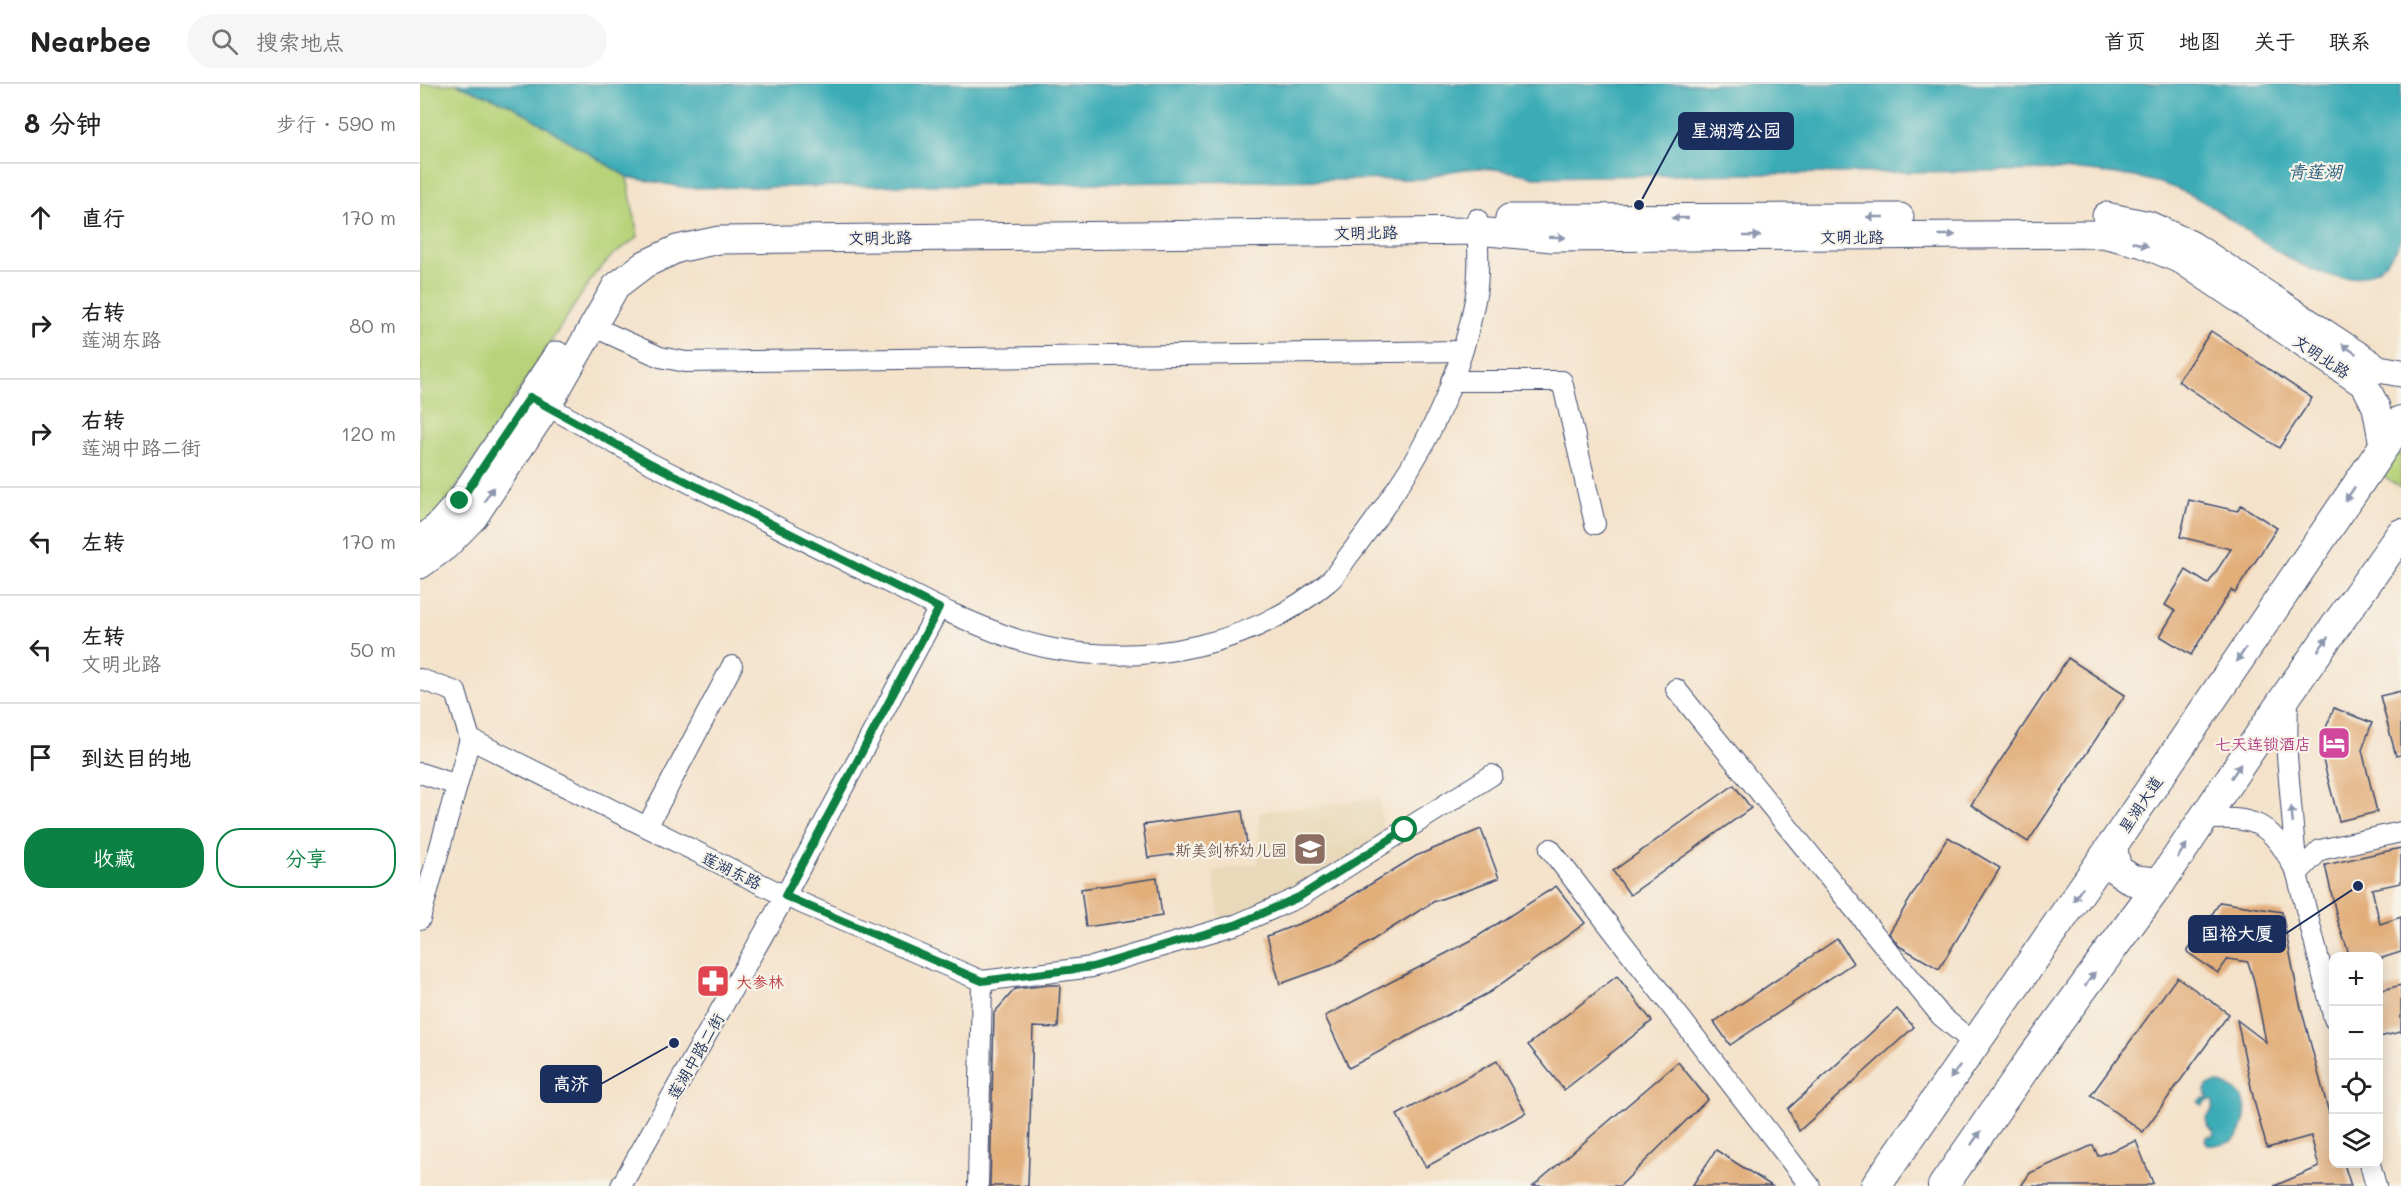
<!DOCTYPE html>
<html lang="zh">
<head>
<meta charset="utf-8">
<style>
  body { margin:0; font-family:Mali,"LXGW WenKai TC",sans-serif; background:#f6f6f6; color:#222 }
  .controls { position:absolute; right:18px; bottom:18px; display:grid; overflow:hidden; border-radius:12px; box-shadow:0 3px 15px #0003 }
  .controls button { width:54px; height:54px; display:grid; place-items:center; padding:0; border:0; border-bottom:2px solid #e0e0e0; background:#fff; color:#222; font:30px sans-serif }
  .stop { position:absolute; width:18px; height:18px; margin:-14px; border:4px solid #0b8043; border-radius:50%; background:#fff }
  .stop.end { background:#0b8043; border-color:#fff; box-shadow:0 2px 6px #0008 }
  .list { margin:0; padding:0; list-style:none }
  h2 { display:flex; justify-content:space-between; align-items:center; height:78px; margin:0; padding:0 24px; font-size:26px }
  h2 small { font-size:20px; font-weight:400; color:#767676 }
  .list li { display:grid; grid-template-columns:39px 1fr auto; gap:18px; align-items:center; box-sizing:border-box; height:108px; padding:0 24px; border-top:2px solid #e0e0e0 }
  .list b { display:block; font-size:22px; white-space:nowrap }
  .list p { margin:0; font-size:20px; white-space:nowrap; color:#767676 }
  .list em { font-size:20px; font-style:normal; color:#767676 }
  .actions { display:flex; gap:12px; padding:18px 24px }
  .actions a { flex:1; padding:14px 0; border:2px solid #0b8043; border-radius:24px; text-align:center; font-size:21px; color:#0b8043 }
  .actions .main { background:#0b8043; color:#fff }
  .icon { flex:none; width:33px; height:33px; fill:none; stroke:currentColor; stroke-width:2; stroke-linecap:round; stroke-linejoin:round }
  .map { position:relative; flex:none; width:1981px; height:1102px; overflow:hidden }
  header { display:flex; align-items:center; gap:36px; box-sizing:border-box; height:84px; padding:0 30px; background:#fff; border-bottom:2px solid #e0e0e0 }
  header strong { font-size:28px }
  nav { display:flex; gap:33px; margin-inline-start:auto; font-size:21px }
  .search { width:420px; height:54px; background:#f6f6f6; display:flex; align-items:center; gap:15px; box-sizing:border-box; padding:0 21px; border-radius:33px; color:#767676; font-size:22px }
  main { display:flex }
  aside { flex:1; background:#fff }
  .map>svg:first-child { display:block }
  .built { fill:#e9d9ba }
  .green { fill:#b7d278; stroke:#69806b; stroke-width:1.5 }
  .water { fill:#3bacb6; stroke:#2b6e8a; stroke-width:1.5 }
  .building { fill:#e2ae7a }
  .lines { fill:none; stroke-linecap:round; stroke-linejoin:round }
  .street-casing { stroke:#3c4a6e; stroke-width:22 }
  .secondary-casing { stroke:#3c4a6e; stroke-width:29 }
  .primary-casing { stroke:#3c4a6e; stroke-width:32 }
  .street { stroke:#fff; stroke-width:20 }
  .secondary { stroke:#fff; stroke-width:27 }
  .primary { stroke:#fff; stroke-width:30 }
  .oneway { fill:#8d97ae }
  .route { stroke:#0b8043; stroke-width:8 }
  .labels { text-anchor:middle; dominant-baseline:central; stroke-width:4.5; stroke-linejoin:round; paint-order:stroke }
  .street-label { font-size:16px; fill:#1b2f5e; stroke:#f7f3e8 }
  .hotel-label { font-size:16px; fill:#b23c85; stroke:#f7f3e8; text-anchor:end }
  .education-label { font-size:16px; fill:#785e54; stroke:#f7f3e8; text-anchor:end }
  .health-label { font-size:16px; fill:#be3a42; stroke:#f7f3e8; text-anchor:start }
  .water-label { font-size:18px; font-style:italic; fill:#265b7d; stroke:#f7f3e8 }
  .leader { fill:none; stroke:#1b2f5e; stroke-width:2 }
  .callout-dot { fill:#1b2f5e; stroke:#f7f3e8; stroke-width:2 }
  .callout { fill:#1b2f5e; stroke:#1b2f5e; stroke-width:2 }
  .callout-label { font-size:18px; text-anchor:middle; font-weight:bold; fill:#fff }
</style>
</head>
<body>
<header>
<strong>Nearbee</strong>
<div class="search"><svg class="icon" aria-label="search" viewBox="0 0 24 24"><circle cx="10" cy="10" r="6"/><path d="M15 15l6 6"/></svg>搜索地点</div>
<nav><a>首页</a><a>地图</a><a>关于</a><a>联系</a></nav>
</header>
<main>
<aside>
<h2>8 分钟<small>步行 · 590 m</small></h2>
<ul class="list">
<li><svg class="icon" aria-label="ahead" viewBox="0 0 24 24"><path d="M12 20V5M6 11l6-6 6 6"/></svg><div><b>直行</b></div><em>170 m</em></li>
<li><svg class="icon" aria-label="right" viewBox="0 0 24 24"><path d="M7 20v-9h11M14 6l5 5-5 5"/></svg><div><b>右转</b><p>莲湖东路</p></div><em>80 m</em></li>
<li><svg class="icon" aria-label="right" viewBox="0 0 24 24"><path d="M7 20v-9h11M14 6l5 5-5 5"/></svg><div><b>右转</b><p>莲湖中路二街</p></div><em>120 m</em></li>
<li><svg class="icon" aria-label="left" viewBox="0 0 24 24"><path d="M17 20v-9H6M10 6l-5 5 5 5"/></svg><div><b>左转</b></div><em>170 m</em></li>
<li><svg class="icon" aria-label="left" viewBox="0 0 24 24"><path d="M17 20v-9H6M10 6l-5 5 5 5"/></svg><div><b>左转</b><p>文明北路</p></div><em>50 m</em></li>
<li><svg class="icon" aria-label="arrive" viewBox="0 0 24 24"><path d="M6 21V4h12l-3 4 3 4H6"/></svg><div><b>到达目的地</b></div></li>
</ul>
<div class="actions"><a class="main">收藏</a><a>分享</a></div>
</aside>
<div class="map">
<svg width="1981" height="1102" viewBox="0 0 1981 1102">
  <rect width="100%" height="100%" fill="#f7f3e8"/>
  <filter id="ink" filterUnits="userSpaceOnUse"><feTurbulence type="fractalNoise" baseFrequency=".0167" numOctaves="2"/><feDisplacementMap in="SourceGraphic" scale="12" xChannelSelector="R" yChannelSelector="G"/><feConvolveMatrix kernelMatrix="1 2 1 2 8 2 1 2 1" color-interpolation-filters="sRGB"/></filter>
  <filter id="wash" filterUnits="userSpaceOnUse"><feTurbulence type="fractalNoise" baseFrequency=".008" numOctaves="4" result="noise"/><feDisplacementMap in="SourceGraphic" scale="24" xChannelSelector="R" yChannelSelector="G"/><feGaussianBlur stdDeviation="1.35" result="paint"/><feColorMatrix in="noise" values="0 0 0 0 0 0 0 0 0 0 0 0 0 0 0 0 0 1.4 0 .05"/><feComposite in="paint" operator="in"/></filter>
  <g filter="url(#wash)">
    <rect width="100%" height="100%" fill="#f4e2ca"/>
    <!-- built -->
    <polygon class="built" points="959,714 964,751 880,808 800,840 793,787 837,779 839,728"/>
    <!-- green -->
    <g class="green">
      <polygon points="0,0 37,0 91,21 207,93 218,153 192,172 174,191 20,429 0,447"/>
      <polygon points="1981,358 1981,404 1961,390"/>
    </g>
    <!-- water -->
    <g class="water">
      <path d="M37 0H1981V156C1936 249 1835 146 1782 117 1745 95 1702 90 1659 86L1114 93C1073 82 1045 80 1005 95L268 104 207 93 91 21Z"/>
      <path d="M1797 999C1806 1001 1816 1005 1822 1013 1829 1023 1825 1045 1816 1054 1808 1061 1798 1062 1788 1061L1785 1056 1787 1052H1793L1794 1048 1787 1040 1786 1034 1793 1025V1016L1786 1017 1782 1021 1778 1018 1781 1015 1788 1013 1785 1006 1788 1001Z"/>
    </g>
    <g id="blocks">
      <!-- building -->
      <g class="building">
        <polygon points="1791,247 1892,314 1859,364 1758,297"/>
        <polygon points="1769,416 1817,427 1821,421 1857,444 1815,509 1811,506 1771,571 1740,552 1755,527 1745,521 1766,486 1788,500 1811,465 1760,453"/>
        <polygon points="1648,574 1705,611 1608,758 1551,721"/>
        <polygon points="1981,607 1981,671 1976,672 1960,612"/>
        <polygon points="1914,624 1952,639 1942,666 1957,728 1919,737 1899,661"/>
        <polygon points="1314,701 1331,724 1210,811 1193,787"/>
        <polygon points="822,727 827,760 728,774 723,741"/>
        <polygon points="1061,745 1079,794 1013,818 913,881 860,900 847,852 899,832 996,772"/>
        <polygon points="1528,753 1580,784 1519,885 1479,862 1469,849"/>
        <polygon points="1981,764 1981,799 1952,805 1960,840 1981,833 1981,868 1959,875 1959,873 1930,873 1918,838 1905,781"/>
        <polygon points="737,794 742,832 666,843 661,805"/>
        <polygon points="1136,802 1165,839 1070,908 929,984 905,932 1052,856"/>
        <polygon points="1800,818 1862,828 1879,916 1914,1048 1914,1080 1924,1080 1931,1102 1854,1102 1899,1083 1891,1052 1847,1064 1834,1017 1817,936 1846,958 1834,897 1828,878 1808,875 1798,889 1767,868"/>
        <polygon points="1417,855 1433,879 1310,961 1294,938"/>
        <polygon points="1197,892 1232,937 1144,1006 1108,961"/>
        <polygon points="1757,893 1809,930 1723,1048 1671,1011"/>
        <polygon points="629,901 640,901 638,944 613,943 608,1102 570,1102 574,929 595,905"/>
        <polygon points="1981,901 1981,948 1959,953 1959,907"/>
        <polygon points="1477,925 1494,943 1379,1047 1368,1025"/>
        <polygon points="1077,977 1106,1029 1006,1083 977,1031"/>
        <polygon points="1258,978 1288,1015 1200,1102 1113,1102"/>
        <polygon points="1716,1057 1733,1099 1725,1102 1601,1102 1610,1089 1673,1061 1678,1072"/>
        <polygon points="1296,1066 1352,1102 1272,1102"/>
      </g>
    </g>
  </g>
  <g filter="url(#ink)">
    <use href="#blocks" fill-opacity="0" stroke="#3c4a6e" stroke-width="1.5"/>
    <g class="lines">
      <!-- street casing -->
      <g class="street-casing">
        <g id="street">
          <polyline points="172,242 240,273 266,278 1042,267"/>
          <polyline points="1031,297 1142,297 1175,440"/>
          <path d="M117 316 228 378 519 524C556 540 594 558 634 565 728 582 834 561 908 498 916 492 921 482 927 474 944 452 960 430 975 407 1013 352 1043 283 1055 216 1060 192 1058 159 1057 135"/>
          <polyline points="0,595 36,608 50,655"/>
          <polyline points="1256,605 1521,932 1555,960"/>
          <polyline points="1868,610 1867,672 1877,790 1914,935"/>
          <polyline points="50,655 365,812 562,897"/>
          <polyline points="0,689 37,701"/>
          <path d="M1783 736C1831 731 1851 738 1873 782"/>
          <polyline points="227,743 312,582"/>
          <polyline points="1130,765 1390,1102"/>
          <polyline points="1877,790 1900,766 1981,748"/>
          <polyline points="0,835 50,655"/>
          <polyline points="562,897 672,883 818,840 879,813 1072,691"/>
          <polyline points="1950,1080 1956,1102"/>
          <polyline points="201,1102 365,812 519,524"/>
          <polyline points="558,1102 562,897"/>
        </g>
      </g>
      <!-- secondary casing -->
      <g class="secondary-casing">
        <g id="secondary">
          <polyline points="1686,132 1729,141 1772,161 1959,285 1981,289"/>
          <polyline points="1089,134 1480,133"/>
          <polyline points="0,457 17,443 40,417 137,271"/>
          <polyline points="0,481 26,462 54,433 128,321 196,202 225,180 257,165 299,156 1057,147 1132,154 1682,150 1723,160 1763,177 1945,301 1956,323 1963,361"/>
        </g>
      </g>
      <!-- primary casing -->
      <g class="primary-casing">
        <g id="primary">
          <polyline points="1692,762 1696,785 1712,796 1740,799"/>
          <polyline points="1456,1102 1692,762 1981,337"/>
          <polyline points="1523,1102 1609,978 1740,799 1869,608 1981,450"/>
        </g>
      </g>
      <!-- street -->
      <use href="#street" class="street"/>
      <!-- secondary -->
      <use href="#secondary" class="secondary"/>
      <!-- primary -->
      <use href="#primary" class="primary"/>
    </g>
    <!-- one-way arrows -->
    <defs><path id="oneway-solid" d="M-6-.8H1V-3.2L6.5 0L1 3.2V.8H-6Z" transform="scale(1.5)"/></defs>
    <g class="oneway">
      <use href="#oneway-solid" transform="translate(1455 133) rotate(180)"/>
      <use href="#oneway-solid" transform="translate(1260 134) rotate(180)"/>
      <use href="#oneway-solid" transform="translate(1527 151)"/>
      <use href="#oneway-solid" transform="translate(1332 152)"/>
      <use href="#oneway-solid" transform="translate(1137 153) rotate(1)"/>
      <use href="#oneway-solid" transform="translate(1720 160) rotate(17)"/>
      <use href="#oneway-solid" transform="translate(1929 265) rotate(-146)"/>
      <use href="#oneway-solid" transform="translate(69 410) rotate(-57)"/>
      <use href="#oneway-solid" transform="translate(1930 410) rotate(124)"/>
      <use href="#oneway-solid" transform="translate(1903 560) rotate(-54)"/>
      <use href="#oneway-solid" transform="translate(1821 571) rotate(124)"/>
      <use href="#oneway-solid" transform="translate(1816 687) rotate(-56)"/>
      <use href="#oneway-solid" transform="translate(1872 731) rotate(-95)"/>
      <use href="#oneway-solid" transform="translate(1762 767) rotate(-56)"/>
      <use href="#oneway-solid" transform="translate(1658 810) rotate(125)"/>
      <use href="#oneway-solid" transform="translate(1670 895) rotate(-54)"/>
      <use href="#oneway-solid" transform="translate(1535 988) rotate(125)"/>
      <use href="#oneway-solid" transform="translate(1556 1054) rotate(-55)"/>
    </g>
  </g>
  <g class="lines" filter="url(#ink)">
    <!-- route -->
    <polyline class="route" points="40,417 110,313 228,378 519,524 365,812 562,897 672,883 818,840 879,813 985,746"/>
  </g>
  <!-- icons -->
  <defs>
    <g id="hotel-square" transform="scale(1.725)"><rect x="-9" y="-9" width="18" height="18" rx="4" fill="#d1479c" stroke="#f7f3e8"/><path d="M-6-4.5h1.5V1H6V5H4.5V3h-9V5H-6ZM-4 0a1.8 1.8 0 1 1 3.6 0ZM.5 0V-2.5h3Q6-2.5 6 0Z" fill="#fff"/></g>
    <g id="school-square" transform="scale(1.725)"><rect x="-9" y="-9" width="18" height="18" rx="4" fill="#8d6e63" stroke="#f7f3e8"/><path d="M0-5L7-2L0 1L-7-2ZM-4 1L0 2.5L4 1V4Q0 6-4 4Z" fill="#fff"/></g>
    <g id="pharmacy-square" transform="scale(1.725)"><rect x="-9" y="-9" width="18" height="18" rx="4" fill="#e0444e" stroke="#f7f3e8"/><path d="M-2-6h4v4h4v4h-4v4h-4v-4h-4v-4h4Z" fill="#fff"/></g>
  </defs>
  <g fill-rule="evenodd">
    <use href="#hotel-square" x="1914" y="659"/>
    <use href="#school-square" x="890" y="765"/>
    <use href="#pharmacy-square" x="293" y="897"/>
  </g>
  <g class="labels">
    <!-- street labels -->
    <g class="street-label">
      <text transform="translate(946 148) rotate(-1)">文明北路</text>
      <text x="1432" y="152">文明北路</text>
      <text transform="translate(460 153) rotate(-1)">文明北路</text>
      <text transform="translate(1902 272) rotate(34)">文明北路</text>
      <text transform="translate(1720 720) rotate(-56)">星湖大道</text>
      <text transform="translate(312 786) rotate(26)">莲湖东路</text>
      <text transform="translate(275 972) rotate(-60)">莲湖中路二街</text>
    </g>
    <!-- hotel labels -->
    <g class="hotel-label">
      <text x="1891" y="659">七天连锁酒店</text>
    </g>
    <!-- education labels -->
    <g class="education-label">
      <text x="867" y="765">斯美剑桥幼儿园</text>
    </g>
    <!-- health labels -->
    <g class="health-label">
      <text x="316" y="897">大参林</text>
    </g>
    <!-- water labels -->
    <g class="water-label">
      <text x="1895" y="87">青莲湖</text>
    </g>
  </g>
  <!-- callouts -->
  <path class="leader" d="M1219 121L1259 47M1938 802L1865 850M254 959L181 1000"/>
  <g class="callout-dot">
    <circle cx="1219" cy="121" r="6"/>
    <circle cx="1938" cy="802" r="6"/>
    <circle cx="254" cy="959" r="6"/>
  </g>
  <g class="callout">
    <rect x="1259" y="29" width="114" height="36" rx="6"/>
    <rect x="1769" y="832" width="96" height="36" rx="6"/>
    <rect x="121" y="982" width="60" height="36" rx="6"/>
  </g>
  <g class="callout-label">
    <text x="1316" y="53">星湖湾公园</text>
    <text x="1817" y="856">国裕大厦</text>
    <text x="151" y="1006">高济</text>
  </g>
</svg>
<div class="controls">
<button>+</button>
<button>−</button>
<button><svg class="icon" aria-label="locate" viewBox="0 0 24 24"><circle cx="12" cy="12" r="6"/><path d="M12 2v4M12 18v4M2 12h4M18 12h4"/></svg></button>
<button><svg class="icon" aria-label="layers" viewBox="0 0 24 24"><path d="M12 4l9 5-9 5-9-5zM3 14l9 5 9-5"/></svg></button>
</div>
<div class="stop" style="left:985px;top:746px"></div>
<div class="stop end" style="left:40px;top:417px"></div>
</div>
</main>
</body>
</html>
